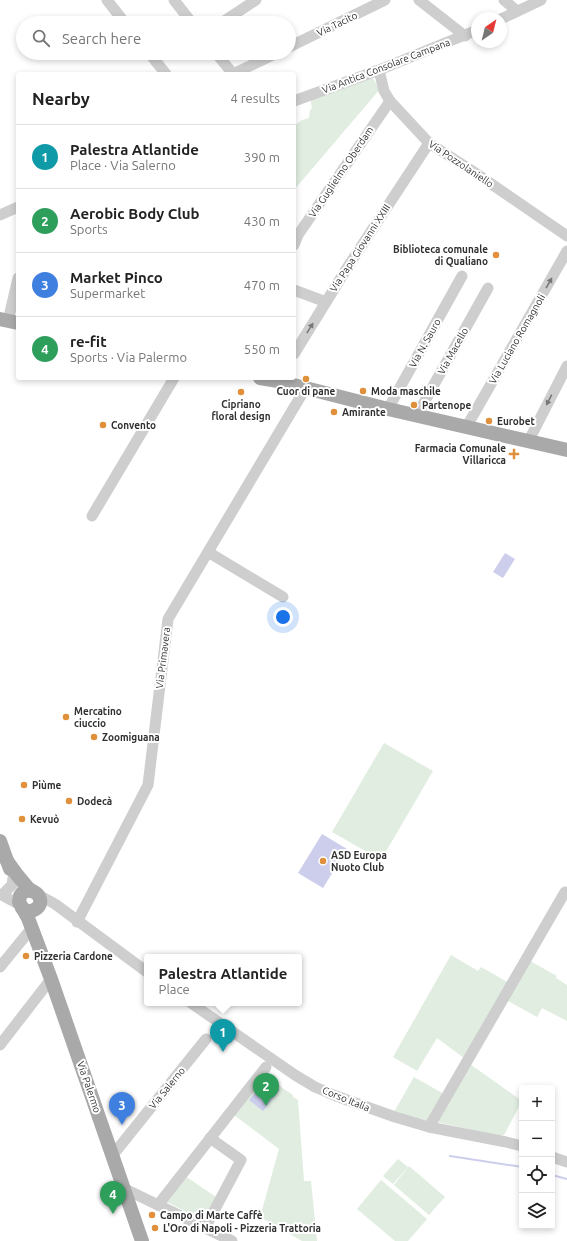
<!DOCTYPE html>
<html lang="en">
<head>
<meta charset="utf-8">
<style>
  body { margin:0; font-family:Ubuntu,sans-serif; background:#f2f2f2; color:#222 }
  .controls { position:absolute; right:12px; bottom:12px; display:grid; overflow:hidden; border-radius:4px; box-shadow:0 2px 6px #0003 }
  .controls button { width:36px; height:36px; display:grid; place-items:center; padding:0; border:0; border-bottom:1px solid #e0e0e0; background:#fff; color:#222; font:20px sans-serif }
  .compass { position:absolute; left:471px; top:12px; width:36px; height:36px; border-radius:50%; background:#fff; box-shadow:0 2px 6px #0003; rotate:35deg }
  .you { position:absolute; left:283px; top:617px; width:14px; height:14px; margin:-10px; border:3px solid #fff; border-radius:50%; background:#1a73e8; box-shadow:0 0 0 6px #1a73e833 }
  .badge { display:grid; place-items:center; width:26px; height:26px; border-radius:50%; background:#111827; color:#fff; font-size:13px; font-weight:700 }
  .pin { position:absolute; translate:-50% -33px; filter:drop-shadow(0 1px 2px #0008) }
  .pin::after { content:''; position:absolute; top:21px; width:14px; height:12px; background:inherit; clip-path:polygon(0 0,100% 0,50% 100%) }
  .popup { position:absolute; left:144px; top:954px; width:158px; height:52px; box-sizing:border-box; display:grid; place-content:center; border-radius:4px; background:#fff; filter:drop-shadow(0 1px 3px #0005); font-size:13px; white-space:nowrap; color:#767676 }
  .popup b { font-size:15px; color:#222 }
  .popup::after { content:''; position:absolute; left:50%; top:100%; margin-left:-8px; border:8px solid transparent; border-top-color:#fff }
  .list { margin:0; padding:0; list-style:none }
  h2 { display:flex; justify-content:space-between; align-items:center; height:52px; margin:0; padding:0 16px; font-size:17px }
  h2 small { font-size:13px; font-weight:400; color:#767676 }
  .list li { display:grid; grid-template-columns:26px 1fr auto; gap:12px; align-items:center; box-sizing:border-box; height:64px; padding:0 16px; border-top:1px solid #e0e0e0 }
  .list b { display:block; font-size:15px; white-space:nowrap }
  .list p { margin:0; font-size:13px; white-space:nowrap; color:#767676 }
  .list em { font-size:13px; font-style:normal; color:#767676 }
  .icon { flex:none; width:22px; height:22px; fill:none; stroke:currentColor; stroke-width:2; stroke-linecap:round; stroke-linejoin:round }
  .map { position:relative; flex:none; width:567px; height:1241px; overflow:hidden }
  .search { position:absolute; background:#fff; box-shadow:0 2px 6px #0003; left:16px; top:16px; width:280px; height:44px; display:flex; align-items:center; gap:10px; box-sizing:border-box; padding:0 14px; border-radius:22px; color:#767676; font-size:15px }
  .panel { position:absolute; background:#fff; box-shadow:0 2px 6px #0003; left:16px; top:72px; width:280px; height:308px; border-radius:4px }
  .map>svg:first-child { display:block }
  .green { fill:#e0ede0 }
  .water { fill:#cdceec }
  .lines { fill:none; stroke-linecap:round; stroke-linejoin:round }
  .stream { stroke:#cdceec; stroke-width:2 }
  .minor { stroke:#cecece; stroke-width:11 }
  .major { stroke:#a9a9a9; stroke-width:14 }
  .oneway { fill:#787878 }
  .poi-dot { fill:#e08f3b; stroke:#fff; stroke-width:1.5 }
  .labels { text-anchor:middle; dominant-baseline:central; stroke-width:4; stroke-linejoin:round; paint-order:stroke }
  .street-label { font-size:10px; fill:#313131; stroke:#fff }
  .poi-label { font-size:10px; font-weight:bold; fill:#313131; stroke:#fff; text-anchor:start }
</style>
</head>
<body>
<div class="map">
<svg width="567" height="1241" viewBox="0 0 567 1241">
  <rect width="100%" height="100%" fill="#fff"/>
  <!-- green -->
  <g class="green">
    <polygon points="371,76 380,89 294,190 294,126 302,120 309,118 310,110 312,108 310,98"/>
    <polygon points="384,743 433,771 381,860 332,832"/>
    <polygon points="451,955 478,971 481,967 509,983 464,1058 437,1038 417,1071 393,1057"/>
    <polygon points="530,961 557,976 556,978 567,985 567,1021 542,1008 537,1017 508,1001"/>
    <polygon points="470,1064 522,1101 504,1135 500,1136 437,1122"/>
    <polygon points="265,1076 293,1095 293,1097 298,1100 304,1181 311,1181 317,1241 302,1241 260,1217 279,1149 234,1115"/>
    <polygon points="414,1077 444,1094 429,1121 394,1112"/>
    <polygon points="398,1159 408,1167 393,1184 383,1176"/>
    <polygon points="409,1166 445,1197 429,1215 394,1185"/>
    <polygon points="185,1176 216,1197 204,1221 165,1201"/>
    <polygon points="381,1180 427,1219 408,1241 395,1241 357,1209"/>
  </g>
  <!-- water -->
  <g class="water">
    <polygon points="505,553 515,559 503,578 493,572"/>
    <polygon points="322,834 347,849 323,888 298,873"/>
    <polygon points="266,1079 280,1090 263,1111 249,1100"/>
  </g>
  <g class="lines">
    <!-- stream -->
    <g class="stream">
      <polyline points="450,1156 522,1167"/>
      <polyline points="552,1175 567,1179"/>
    </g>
    <!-- minor -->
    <g class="minor">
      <polyline points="107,0 125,23"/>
      <polyline points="174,0 192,23"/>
      <polyline points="419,0 465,36"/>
      <polyline points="504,0 517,11"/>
      <polyline points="501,19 541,0"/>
      <polyline points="221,23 256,0"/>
      <polyline points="289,47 385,0"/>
      <polyline points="149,53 166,74"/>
      <polyline points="216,53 233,74"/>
      <polyline points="379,70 384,91 390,101 429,143 474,172 567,236"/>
      <polyline points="233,74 277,53"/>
      <polyline points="294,101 379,70 477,30"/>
      <polyline points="0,215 18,207"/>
      <polyline points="294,245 298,235 390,101"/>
      <polyline points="294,290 326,302"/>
      <polyline points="8,321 18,278"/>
      <polyline points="294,354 347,268 429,143"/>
      <polyline points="388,409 462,276"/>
      <polyline points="417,415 488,288"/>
      <polyline points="467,426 567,251"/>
      <polyline points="528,442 567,366"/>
      <polyline points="92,516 174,378"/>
      <polyline points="208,552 283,597"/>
      <polyline points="6,891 12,885 13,878"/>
      <polyline points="0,894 20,905"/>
      <polyline points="37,894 55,904 147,972"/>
      <polyline points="77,922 148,785 168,619 305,389"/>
      <polyline points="0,967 31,929"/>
      <polyline points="191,1003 295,1075 315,1087 336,1096 395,1117 429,1127 506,1142 522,1146"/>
      <polyline points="0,1045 51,979"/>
      <polyline points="429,1127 565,892"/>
      <polyline points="112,1156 206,1039"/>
      <polyline points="552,1157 567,1162"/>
      <polyline points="123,1188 232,1241"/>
      <polyline points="158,1205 266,1067"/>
      <polyline points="205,1228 241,1160 210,1138"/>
    </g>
    <!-- major -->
    <g class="major">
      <polyline points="0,319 18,323"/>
      <polyline points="260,378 278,381 388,409 567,450"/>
      <polyline points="0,841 10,869"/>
      <path d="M7 861C13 870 20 879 28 888 31 891 36 892 38 895 46 906 31 916 22 908"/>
      <polyline points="31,891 28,890 22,893 20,896 19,902 28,918 51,979 142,1241"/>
    </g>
  </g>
  <!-- one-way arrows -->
  <defs><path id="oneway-solid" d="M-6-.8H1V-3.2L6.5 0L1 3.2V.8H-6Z"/></defs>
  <g class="oneway">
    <use href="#oneway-solid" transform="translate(549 283) rotate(-60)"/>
    <use href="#oneway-solid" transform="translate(310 328) rotate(-58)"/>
    <use href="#oneway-solid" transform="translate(549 400) rotate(117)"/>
  </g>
  <!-- markers -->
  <g class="poi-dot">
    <circle cx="496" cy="255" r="4"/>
    <circle cx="306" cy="379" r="4"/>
    <circle cx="363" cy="391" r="4"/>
    <circle cx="241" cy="392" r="4"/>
    <circle cx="414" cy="405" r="4"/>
    <circle cx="334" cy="412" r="4"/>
    <circle cx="489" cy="421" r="4"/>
    <circle cx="103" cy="425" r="4"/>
    <path d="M512 448h4v4h4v4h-4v4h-4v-4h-4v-4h4z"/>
    <circle cx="66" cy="717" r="4"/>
    <circle cx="94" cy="737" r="4"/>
    <circle cx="24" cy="785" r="4"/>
    <circle cx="69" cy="801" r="4"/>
    <circle cx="22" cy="819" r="4"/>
    <circle cx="323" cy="861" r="4"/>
    <circle cx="26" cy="956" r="4"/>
    <circle cx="152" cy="1215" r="4"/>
    <circle cx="155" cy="1228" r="4"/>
  </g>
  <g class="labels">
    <!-- street labels -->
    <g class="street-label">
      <text transform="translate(337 24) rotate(-26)">Via Tacito</text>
      <text transform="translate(386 66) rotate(-21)">Via Antica Consolare Campana</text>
      <text transform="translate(461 164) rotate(34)">Via Pozzolaniello</text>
      <text transform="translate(341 172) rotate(-56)">Via Guglielmo Oberdam</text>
      <text transform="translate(360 248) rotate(-57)">Via Papa Giovanni XXIII</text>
      <text transform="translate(517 339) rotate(-60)">Via Luciano Romagnoli</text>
      <text transform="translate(425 343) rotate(-61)">Via N. Sauro</text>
      <text transform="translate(453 351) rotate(-61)">Via Macello</text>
      <text transform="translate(163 658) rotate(-83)">Via Primavera</text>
      <text transform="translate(89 1087) rotate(71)">Via Palermo</text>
      <text transform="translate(167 1088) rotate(-51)">Via Salerno</text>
      <text transform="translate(346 1099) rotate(22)">Corso Italia</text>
    </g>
    <!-- poi labels -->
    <g class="poi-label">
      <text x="488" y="249" text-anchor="end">Biblioteca comunale<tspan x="488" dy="12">di Qualiano</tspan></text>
      <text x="306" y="391" text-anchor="middle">Cuor di pane</text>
      <text x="371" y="391">Moda maschile</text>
      <text x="241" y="404" text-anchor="middle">Cipriano<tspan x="241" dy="12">floral design</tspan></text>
      <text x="422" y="405">Partenope</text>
      <text x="342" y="412">Amirante</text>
      <text x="497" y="421">Eurobet</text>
      <text x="111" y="425">Convento</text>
      <text x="506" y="448" text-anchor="end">Farmacia Comunale<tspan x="506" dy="12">Villaricca</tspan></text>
      <text x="74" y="711">Mercatino<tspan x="74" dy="12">ciuccio</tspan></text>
      <text x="102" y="737">Zoomiguana</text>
      <text x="32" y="785">Piùme</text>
      <text x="77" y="801">Dodecà</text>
      <text x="30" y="819">Kevuò</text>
      <text x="331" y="855">ASD Europa<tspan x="331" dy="12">Nuoto Club</tspan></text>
      <text x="34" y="956">Pizzeria Cardone</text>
      <text x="160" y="1215">Campo di Marte Caffè</text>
      <text x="163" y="1228">L'Oro di Napoli - Pizzeria Trattoria</text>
    </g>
  </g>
</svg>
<div class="controls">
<button>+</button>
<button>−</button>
<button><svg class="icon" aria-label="locate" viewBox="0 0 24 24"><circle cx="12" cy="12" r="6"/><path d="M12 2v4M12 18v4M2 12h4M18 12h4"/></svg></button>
<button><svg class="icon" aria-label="layers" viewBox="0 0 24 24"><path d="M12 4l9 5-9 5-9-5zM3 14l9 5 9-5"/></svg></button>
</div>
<svg class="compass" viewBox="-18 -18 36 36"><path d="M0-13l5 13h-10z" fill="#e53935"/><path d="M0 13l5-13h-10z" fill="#767676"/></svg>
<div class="you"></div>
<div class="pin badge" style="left:223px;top:1052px;background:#0f9aa8">1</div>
<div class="popup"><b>Palestra Atlantide</b>Place</div>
<div class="pin badge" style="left:266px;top:1106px;background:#2e9e5b">2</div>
<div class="pin badge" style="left:122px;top:1125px;background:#3f7fe0">3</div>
<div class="pin badge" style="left:113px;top:1214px;background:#2e9e5b">4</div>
<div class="search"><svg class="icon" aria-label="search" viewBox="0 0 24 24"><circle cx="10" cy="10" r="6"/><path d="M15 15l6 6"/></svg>Search here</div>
<section class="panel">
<h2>Nearby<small>4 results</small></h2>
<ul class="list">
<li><span class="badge" style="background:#0f9aa8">1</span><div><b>Palestra Atlantide</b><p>Place · Via Salerno</p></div><em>390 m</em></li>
<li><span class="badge" style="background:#2e9e5b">2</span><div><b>Aerobic Body Club</b><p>Sports</p></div><em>430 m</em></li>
<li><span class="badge" style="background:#3f7fe0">3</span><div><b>Market Pinco</b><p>Supermarket</p></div><em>470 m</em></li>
<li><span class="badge" style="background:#2e9e5b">4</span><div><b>re-fit</b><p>Sports · Via Palermo</p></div><em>550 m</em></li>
</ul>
</section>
</div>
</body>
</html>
